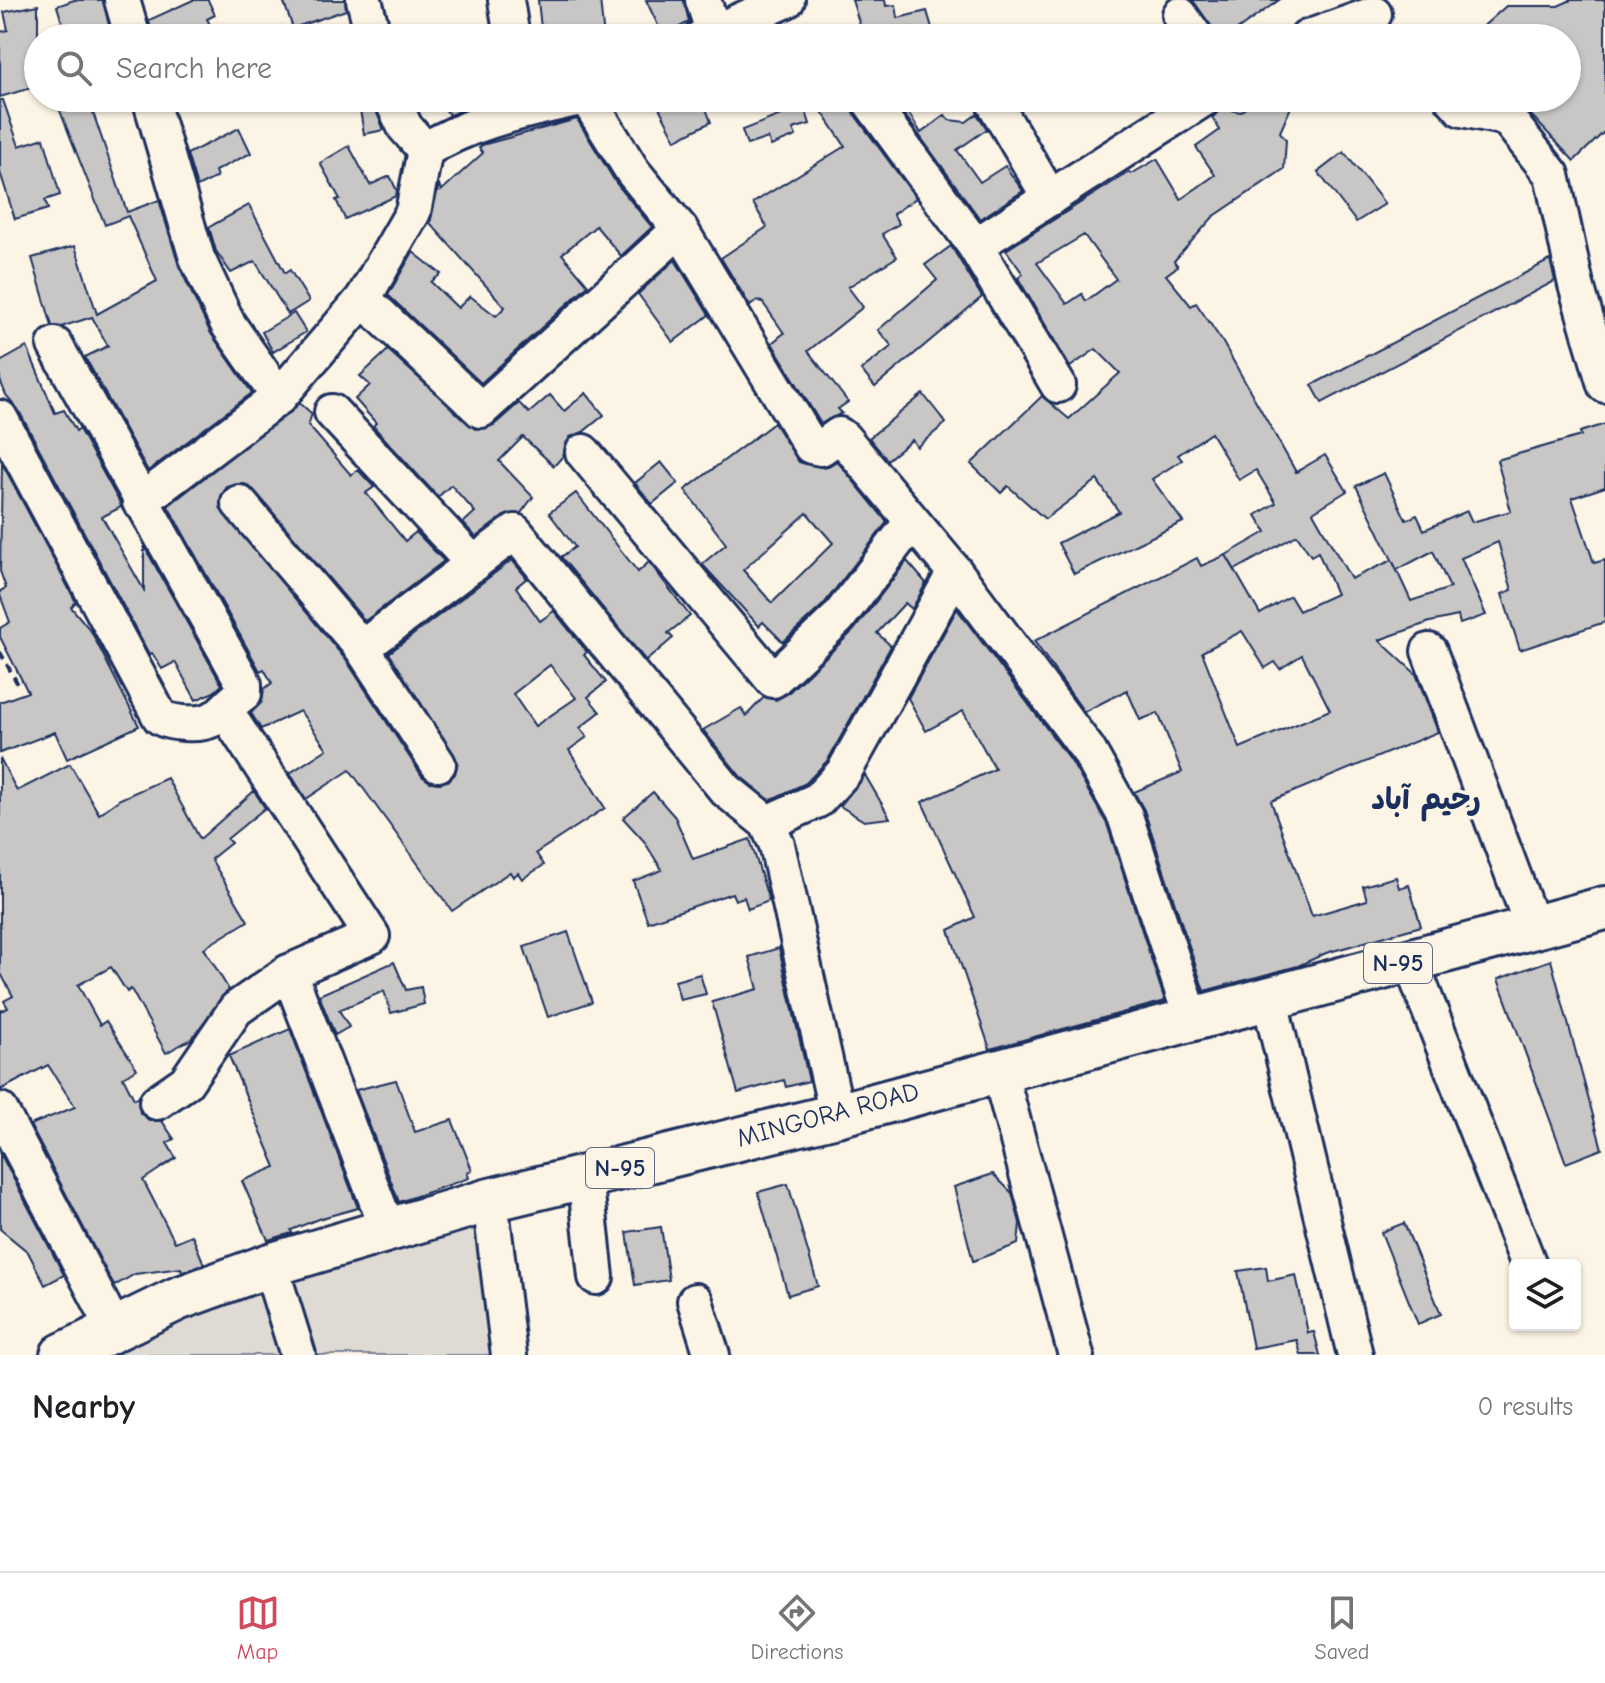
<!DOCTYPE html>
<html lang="en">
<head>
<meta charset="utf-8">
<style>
  body { margin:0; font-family:"Comic Neue","Playpen Sans Arabic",sans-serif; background:#f6f6f6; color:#202124 }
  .controls { position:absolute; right:24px; bottom:24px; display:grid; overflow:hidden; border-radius:8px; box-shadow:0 2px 6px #0004 }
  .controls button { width:72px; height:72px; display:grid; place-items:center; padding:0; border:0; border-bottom:2px solid #e0e0e0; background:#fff; color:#202124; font:40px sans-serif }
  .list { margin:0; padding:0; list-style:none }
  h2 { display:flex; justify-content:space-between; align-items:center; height:104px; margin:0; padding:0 32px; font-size:34px }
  h2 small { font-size:26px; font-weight:400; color:#757577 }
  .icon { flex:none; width:44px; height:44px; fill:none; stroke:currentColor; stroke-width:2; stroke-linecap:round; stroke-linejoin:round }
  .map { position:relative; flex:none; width:1605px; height:1355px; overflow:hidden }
  .search { position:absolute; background:#fff; box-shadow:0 2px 6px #0004; left:24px; right:24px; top:24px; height:88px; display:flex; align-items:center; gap:20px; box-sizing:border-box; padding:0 28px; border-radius:44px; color:#757577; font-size:30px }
  .sheet { height:216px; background:#fff }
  nav { display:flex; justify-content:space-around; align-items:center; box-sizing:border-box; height:112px; border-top:2px solid #e0e0e0; background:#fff; font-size:22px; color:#757577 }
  nav a { display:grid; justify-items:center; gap:4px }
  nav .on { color:#d1495b }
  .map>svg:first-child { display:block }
  .green { fill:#dfdbd4; stroke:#7d8599; stroke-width:2 }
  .building { fill:#c8c7c6; stroke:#1b2f5e; stroke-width:2; fill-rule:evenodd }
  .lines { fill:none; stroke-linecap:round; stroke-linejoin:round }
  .minor-casing { stroke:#1b2f5e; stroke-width:40 }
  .major-casing { stroke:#1b2f5e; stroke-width:48 }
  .path { stroke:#1b2f5e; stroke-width:4; stroke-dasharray:8 6; stroke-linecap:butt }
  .minor { stroke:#fcf5e5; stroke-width:34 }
  .major { stroke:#fcf5e5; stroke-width:42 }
  .labels { text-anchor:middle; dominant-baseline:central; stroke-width:7; stroke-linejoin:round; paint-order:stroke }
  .shield { fill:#fcf5e5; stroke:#5e6a86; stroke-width:2 }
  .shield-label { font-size:24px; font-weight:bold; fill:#1b2f5e }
  .street-label { font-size:26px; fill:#1b2f5e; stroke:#fcf5e5 }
  .quarter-label { font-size:30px; font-weight:bold; fill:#1b2f5e; stroke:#fcf5e5 }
</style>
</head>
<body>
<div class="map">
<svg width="1605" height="1355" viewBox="0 0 1605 1355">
  <rect width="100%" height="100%" fill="#fcf5e5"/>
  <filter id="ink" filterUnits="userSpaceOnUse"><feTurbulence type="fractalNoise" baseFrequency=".0125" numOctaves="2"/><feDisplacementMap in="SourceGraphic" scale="16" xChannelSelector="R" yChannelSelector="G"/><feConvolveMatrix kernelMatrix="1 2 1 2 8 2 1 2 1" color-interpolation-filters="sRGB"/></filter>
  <g filter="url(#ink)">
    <!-- green -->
    <polygon class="green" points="490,1200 504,1355 110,1355 206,1306"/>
    <!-- building -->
    <g class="building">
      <polygon points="74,0 103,0 112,38 67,38 57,6"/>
      <polygon points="193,0 208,0 215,15 207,19 217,38 152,38 149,20"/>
      <polygon points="283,0 345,0 346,10 293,28"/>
      <polygon points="538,0 600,0 604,38 542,38"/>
      <polygon points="646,0 684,0 689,22 663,36"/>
      <polygon points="852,0 885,0 886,6 896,5 898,18 927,11 935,38 864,38"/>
      <polygon points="1192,0 1279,0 1226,38 1216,38 1212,27"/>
      <polygon points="1571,0 1605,0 1605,131 1574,161 1515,98 1567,98 1567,38 1470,38 1506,6 1558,6"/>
      <polygon points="38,5 38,86 0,97 0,32 8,30 4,12"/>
      <polygon points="55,98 88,98 127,212 159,200 179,266 210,332 252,393 148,471 85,357 108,346 92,317 61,327 52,326 32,258 75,246 97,314 157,281 128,216 105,225"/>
      <polygon points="358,98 371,98 384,130 364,134"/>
      <polygon points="435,98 464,98 467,108 450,115"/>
      <polygon points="654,98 702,98 711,122 676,140"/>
      <polygon points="844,98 848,98 852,111 916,198 893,214 899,224 882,234 897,257 848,287 863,307 808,351 848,402 838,409 842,413 821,424 772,343 784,333 763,303 758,300 750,306 721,258 767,227 753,203 845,146 821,110"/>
      <path d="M1259 98H1295L1280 132 1286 140 1284 169 1213 217 1174 261 1178 266 1166 275 1191 306 1196 303 1222 341 1296 472 1325 455 1347 491 1313 512 1351 579 1392 560 1411 601 1450 588 1433 551 1397 570 1356 486 1384 473 1406 520 1417 515 1424 530 1467 511 1472 522 1511 511 1497 460 1581 436 1580 432 1605 424V487L1572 498 1594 563 1605 560V622L1520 650 1502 594 1512 590 1498 542 1461 558 1486 615 1460 624 1458 616 1430 622 1379 640 1416 674 1438 732 1271 801 1312 916 1367 900 1363 886 1396 877 1399 888 1409 885 1421 926 1326 953 1298 966 1204 991 1144 810 1134 792 1182 772 1158 713 1140 720 1127 690 1084 712 1034 641 1197 558 1201 566 1226 555 1260 614 1290 596 1299 611 1336 594 1318 552 1311 556 1297 535 1235 570 1226 555 1266 532 1256 515 1276 503 1256 470 1239 480 1211 433 1178 455 1182 460 1152 479 1183 522 1074 574 1058 543 1119 512 1097 480 1045 519 1008 486 1001 493 971 464 1042 396 1069 419 1120 373 1096 349 1070 367 1018 278 1023 274 1006 250 1129 172 1131 174 1157 159 1181 199 1215 175 1196 147 1220 130 1212 118 1222 108 1240 112ZM1084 235 1116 279 1086 301 1082 294 1067 304 1037 263ZM1242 631 1265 668 1275 662 1280 669 1302 655 1330 710 1240 748 1202 652Z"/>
      <polygon points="0,100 3,100 19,146 44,138 60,195 45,200 48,209 15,219 0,172"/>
      <polygon points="804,106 810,124 793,129 796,136 771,146 768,138 747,145 742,130"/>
      <polygon points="905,107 921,133 945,115 949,120 966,122 977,114 987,129 957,150 980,182 1005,166 1023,191 980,219 901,110"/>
      <polygon points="577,119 616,183 652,227 621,256 596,226 562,254 588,285 481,383 388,295 413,252 441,274 431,282 458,308 470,296 496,316 505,307 430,223 439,184 441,191 483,153 479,148 482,145"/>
      <polygon points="239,128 251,153 215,171 217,177 197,187 187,154"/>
      <polygon points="349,146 370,185 390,176 397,191 396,196 345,219 336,200 340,199 320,163"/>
      <polygon points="1344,152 1385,204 1356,222 1318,172"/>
      <polygon points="249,205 285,273 290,270 309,301 288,314 255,261 231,273 216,251 209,227"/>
      <polygon points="951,246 982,297 875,387 861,370 892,346 878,330 937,280 925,265"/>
      <polygon points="675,260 709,315 673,342 638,294"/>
      <polygon points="1550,260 1555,281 1322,403 1312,385"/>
      <polygon points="294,313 306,332 273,352 262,332"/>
      <polygon points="27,347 55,413 64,410 76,431 79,429 120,503 121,507 102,517 144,590 144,546 222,685 214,692 196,700 175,662 162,669 152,653 149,654 18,409 6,395 0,380 0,362"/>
      <polygon points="388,350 475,429 494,425 519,403 529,413 550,395 564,411 586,393 604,415 583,432 570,437 563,456 554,466 523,437 499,461 533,497 521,513 504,516 476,537 463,523 475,512 451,485 438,497 373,426 376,423 355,399 370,385 360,376"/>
      <polygon points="923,394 946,423 917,447 912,440 887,460 869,438"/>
      <path d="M300 403 312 414 308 425 351 475 358 470 374 487 366 493 405 541 416 532 444 561 365 621 254 490 245 484 227 487 221 496 220 507 346 660 422 776 430 782 448 781 455 774 458 762 389 653 512 560 527 578 516 587 540 621 554 611 587 652 584 655 606 682 588 697 600 712 580 728 587 737 569 750 605 808 536 853 544 865 522 879 518 873 513 877 510 872 452 911 350 770 306 799 290 773 327 749 300 711 261 729 251 713 262 702 264 689 272 683 264 669 260 671 168 506ZM550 665 576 698 535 726 513 694Z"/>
      <path d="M774 423 799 462 825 468 837 461 887 522 823 605 783 642 763 622 759 626 702 564 726 544 685 490ZM807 513 833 543 772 603 743 570Z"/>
      <polygon points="661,462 678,483 652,504 635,483"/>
      <polygon points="2,463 76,602 71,607 91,631 139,726 67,759 55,732 0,753 0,702 28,692 0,637 0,628 10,622 0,595 0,591 6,588 0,571"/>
      <polygon points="576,493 638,572 649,562 690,616 668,633 673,638 646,661 561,557 575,547 549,513"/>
      <polygon points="907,561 926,583 912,609 905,603 877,633 891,646 828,760 806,783 770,800 740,776 703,730 741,708 746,716 764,697 776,700 787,694 854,630"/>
      <polygon points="957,609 1071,761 1107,824 1165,1001 990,1049 949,930 975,917 922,802 995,769 963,711 926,731 908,698"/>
      <polygon points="0,758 17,791 70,764 99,814 120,799 167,778 200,839 254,791 265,808 227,839 231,843 211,859 248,921 204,948 229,990 191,1039 166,1053 131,989 127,992 111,967 78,985 100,1025 106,1021 137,1069 123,1077 134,1099 138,1097 140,1113 149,1120 162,1121 174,1139 167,1143 176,1158 143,1180 175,1242 192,1235 204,1264 182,1272 181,1268 135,1274 114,1286 30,1125 75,1107 48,1065 0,1090 0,1011 8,1008 4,1001 13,996 0,972"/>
      <polygon points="865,775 890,818 864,821 840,806"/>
      <polygon points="653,792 675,817 693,859 750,839 769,901 748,909 744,897 735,900 732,893 648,922 633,881 662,870 644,841 623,818"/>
      <polygon points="568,932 592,1002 548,1017 524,947"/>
      <polygon points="779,948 809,1081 786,1087 784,1080 738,1093 712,1002 758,989 749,957"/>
      <polygon points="1551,960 1602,1149 1566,1163 1498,979"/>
      <polygon points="394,962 406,990 421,987 424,1004 391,1013 384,991 339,1010 349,1027 335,1035 319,995"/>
      <polygon points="700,974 706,994 680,1000 675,981"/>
      <polygon points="290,1029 358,1208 318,1219 291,1230 292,1233 268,1240 242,1181 276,1167 229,1056"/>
      <polygon points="396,1080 415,1132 452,1120 472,1170 467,1172 469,1178 399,1202 356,1090"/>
      <polygon points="0,1153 64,1275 45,1285 28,1252 0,1229"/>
      <polygon points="993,1174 1012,1193 1020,1223 1018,1244 973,1261 954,1187"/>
      <polygon points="788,1184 818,1286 788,1295 758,1192"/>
      <polygon points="1404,1223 1441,1314 1418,1324 1381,1232"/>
      <polygon points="661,1227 669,1280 635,1285 627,1232"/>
      <polygon points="1266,1267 1268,1281 1296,1275 1308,1333 1314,1332 1320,1355 1301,1355 1297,1340 1253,1348 1238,1271"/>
    </g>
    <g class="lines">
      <!-- minor casing -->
      <g class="minor-casing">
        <g id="minor">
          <polyline points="122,0 133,38"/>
          <polyline points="364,0 374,38"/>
          <polyline points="506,0 512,38"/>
          <polyline points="703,0 714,33"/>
          <polyline points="1180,15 1196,38"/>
          <polyline points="701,38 787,0"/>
          <polyline points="1307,38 1374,14"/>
          <path d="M150 98 197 258 228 324 279 397 363 299 413 212 425 150C474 120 525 111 580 98"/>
          <polyline points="391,98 405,127 425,150"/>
          <polyline points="587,98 633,172 680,229 811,446 821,448 839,435 843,438 955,572 1088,750 1125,816 1191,1017"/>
          <polyline points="1452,98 1462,109 1507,118 1552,175 1576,285 1605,385"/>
          <polyline points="868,99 975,246 1058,385"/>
          <polyline points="993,101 1050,198"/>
          <polyline points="975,246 1205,98"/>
          <polyline points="363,299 481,410 680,229"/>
          <polyline points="332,412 474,564"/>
          <path d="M0 418 160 717C168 722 175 722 184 723 220 726 219 710 244 693V684L55 345"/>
          <polyline points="583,452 773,680 838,618 911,523"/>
          <polyline points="140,502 279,397"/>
          <polyline points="239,503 362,648 438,764"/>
          <polyline points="362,648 515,532 726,790 767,823 777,845 837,1115"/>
          <polyline points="1429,651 1533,928"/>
          <polyline points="226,712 372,936 289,972 388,1230"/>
          <polyline points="767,823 818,800 844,772 955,572"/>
          <polyline points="1410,960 1529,1265"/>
          <polyline points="1269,997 1355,1355"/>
          <polyline points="999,1070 1076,1355"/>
          <polyline points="157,1102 186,1082 236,1009 289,972"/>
          <polyline points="0,1110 114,1328"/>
          <polyline points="585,1176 596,1277"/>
          <polyline points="490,1200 509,1355"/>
          <polyline points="270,1265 298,1355"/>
          <polyline points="695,1301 712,1355"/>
        </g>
      </g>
      <!-- major casing -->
      <g class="major-casing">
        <polyline id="major" points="62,1355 177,1299 270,1265 490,1200 837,1115 1605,908"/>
      </g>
      <!-- path -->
      <polyline class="path" points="0,652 20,688"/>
      <!-- minor -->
      <use href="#minor" class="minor"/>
      <!-- major -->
      <use href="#major" class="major"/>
    </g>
  </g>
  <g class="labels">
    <!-- shield labels -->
    <g class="shield">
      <rect x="1364" y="943" width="68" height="40" rx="6"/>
      <rect x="586" y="1148" width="68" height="40" rx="6"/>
    </g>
    <g class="shield-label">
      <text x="1398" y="963">N-95</text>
      <text x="620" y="1168">N-95</text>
    </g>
    <!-- street labels -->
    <g class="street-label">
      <text transform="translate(828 1115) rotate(-15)">MINGORA ROAD</text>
    </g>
    <!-- quarter labels -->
    <g class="quarter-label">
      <text x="1426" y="799">رحیم آباد</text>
    </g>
  </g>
</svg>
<div class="controls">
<button><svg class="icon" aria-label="layers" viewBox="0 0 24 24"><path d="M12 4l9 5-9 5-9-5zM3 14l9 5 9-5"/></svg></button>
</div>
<div class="search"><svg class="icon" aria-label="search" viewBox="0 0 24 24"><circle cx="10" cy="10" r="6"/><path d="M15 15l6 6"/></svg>Search here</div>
</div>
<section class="sheet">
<h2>Nearby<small>0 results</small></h2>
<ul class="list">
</ul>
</section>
<nav>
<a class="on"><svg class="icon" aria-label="map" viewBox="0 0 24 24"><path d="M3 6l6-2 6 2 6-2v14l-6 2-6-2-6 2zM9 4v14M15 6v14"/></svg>Map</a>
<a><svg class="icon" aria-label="directions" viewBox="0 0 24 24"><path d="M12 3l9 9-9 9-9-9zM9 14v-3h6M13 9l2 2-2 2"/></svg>Directions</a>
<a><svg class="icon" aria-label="saved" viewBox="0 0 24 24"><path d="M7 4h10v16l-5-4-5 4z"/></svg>Saved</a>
</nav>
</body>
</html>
